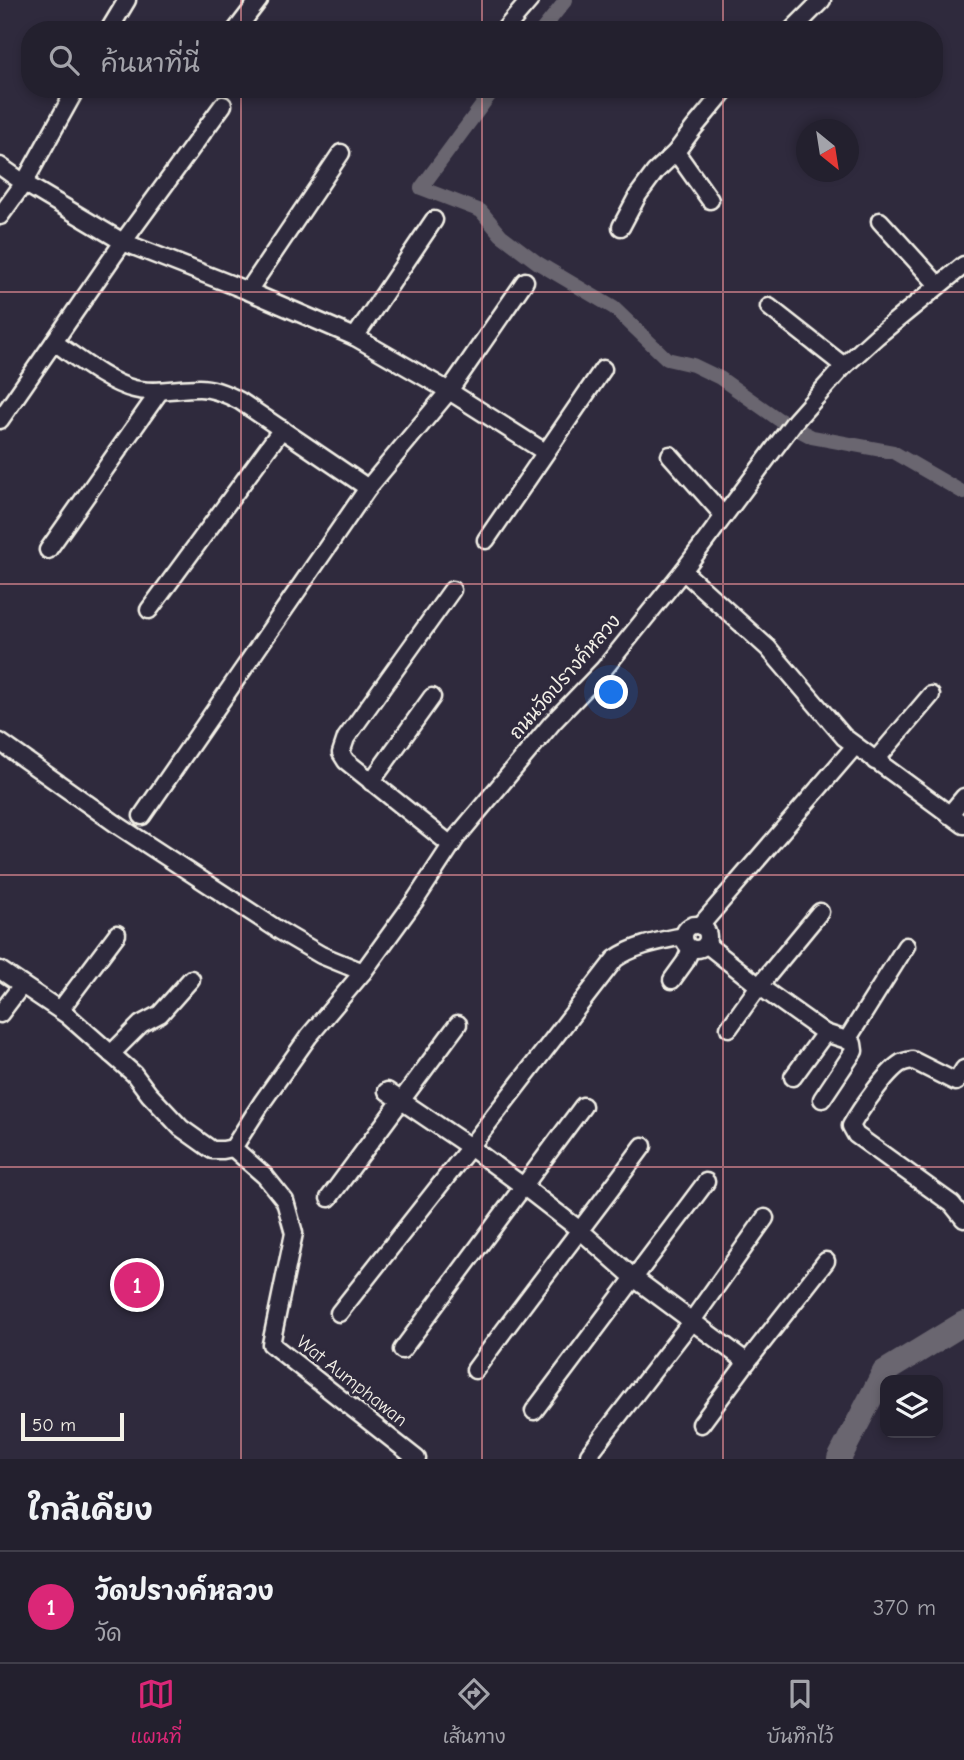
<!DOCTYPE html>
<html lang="th">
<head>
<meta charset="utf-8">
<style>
  body { margin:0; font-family:"Comic Neue","Playpen Sans Thai",sans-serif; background:#2b2836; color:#f1f3f6 }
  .controls { position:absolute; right:21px; bottom:21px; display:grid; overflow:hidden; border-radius:14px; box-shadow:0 4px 10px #0003 }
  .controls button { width:63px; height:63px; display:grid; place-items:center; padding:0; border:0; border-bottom:2px solid #403e4a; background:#23202e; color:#f1f3f6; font:35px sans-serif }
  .compass { position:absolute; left:796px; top:119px; width:63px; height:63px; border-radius:50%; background:#23202e; box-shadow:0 4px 10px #0003; rotate:150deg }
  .scale { position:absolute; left:21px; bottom:18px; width:103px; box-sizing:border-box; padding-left:7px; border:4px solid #f4f1e8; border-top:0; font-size:19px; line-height:24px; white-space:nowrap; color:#f4f1e8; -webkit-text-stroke:5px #2f2a3d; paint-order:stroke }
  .you { position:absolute; left:612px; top:693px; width:24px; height:24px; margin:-18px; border:5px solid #fff; border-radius:50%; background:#1a73e8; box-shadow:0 0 0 10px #1a73e833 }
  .badge { display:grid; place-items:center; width:46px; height:46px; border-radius:50%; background:#db2777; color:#fff; font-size:23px; font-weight:700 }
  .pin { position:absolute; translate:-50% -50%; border:4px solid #fff; box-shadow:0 2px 7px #0006 }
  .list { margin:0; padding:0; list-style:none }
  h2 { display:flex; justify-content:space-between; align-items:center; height:91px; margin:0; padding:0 28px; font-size:30px }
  h2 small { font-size:23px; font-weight:400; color:#a3a3aa }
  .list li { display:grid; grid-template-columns:46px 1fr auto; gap:21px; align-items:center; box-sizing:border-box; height:112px; padding:0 28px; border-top:2px solid #403e4a }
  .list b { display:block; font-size:26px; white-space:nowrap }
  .list p { margin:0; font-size:23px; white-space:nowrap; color:#a3a3aa }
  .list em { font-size:23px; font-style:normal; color:#a3a3aa }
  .icon { flex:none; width:38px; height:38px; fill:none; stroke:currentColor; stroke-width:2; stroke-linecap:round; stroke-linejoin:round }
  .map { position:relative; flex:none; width:964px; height:1459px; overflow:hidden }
  .search { position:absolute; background:#23202e; box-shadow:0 4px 10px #0003; left:21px; right:21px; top:21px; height:77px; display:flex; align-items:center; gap:18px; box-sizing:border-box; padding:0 24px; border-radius:28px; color:#a3a3aa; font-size:26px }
  .sheet { height:203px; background:#23202e }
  nav { display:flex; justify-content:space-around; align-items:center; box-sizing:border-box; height:98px; border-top:2px solid #403e4a; background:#23202e; font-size:19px; color:#a3a3aa }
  nav a { display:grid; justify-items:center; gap:4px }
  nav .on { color:#db2777 }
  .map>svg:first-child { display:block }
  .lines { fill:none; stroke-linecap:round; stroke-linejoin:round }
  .canal { stroke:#6a6670; stroke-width:14 }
  .river { stroke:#6a6670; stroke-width:24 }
  .minor-casing { stroke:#f4f1e8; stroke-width:21 }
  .minor { stroke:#2f2a3d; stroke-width:16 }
  .grid { fill:none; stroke:#ff9aa2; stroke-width:2; stroke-opacity:0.55 }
  .labels { text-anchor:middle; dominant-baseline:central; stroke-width:6; stroke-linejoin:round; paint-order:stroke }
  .street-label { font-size:19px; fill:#f4f1e8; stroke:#2f2a3d }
</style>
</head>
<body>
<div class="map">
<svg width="964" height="1459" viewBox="0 0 964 1459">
  <rect width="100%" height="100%" fill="#2f2a3d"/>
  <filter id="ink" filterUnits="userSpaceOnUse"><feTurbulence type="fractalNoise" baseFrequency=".0143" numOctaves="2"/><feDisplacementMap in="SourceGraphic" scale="14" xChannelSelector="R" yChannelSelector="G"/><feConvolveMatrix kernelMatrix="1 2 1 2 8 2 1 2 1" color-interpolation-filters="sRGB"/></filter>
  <g filter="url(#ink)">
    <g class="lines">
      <!-- canal -->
      <g class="canal">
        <polyline points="542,30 566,0"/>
        <polyline points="494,89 421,188 481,211 501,235 538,263 614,308 667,359 693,365 720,378 778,419 812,437 893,452 964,493"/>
      </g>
      <!-- river -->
      <polyline class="river" points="839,1459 884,1372 964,1323"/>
      <!-- minor casing -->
      <g class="minor-casing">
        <g id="minor">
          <polyline points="505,29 530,0"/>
          <polyline points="109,30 127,0"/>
          <polyline points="236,30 259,0"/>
          <polyline points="792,30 822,0"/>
          <polyline points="676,152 710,200"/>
          <polyline points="0,166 24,183 123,242 248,291 355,337 449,391 545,452"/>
          <polyline points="0,216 24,183 76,89"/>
          <polyline points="880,221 938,285"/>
          <polyline points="621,227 638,195 655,172 676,152 693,129 726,89"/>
          <polyline points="248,291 341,153"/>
          <polyline points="769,307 844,366"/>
          <polyline points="355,337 434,220"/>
          <path d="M54 342C76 357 108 383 134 389 154 394 177 388 199 388 213 388 227 394 240 401L368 488"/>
          <polyline points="0,420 123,242 223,105"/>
          <polyline points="670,455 724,516"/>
          <polyline points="486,540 603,369"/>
          <polyline points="48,550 160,391"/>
          <polyline points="683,571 768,648 844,737 964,825"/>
          <polyline points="149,610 282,429"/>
          <polyline points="0,742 119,826 280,931 321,955 363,972"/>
          <polyline points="875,761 931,695"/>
          <polyline points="371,782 432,697"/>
          <polyline points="949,815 964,797"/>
          <polyline points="142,816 368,488 449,391 525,281"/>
          <polyline points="451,845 346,761 341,753 346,738 452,590"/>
          <circle cx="696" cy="937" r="12"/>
          <polyline points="700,926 855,746"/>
          <polyline points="706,944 759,986 825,1033 847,1040 853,1044 854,1051 822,1099"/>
          <polyline points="0,970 67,1015 134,1074 149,1094 181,1128 212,1150 223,1150 233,1148"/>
          <polyline points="672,980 685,962 691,949"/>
          <polyline points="60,1010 117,934"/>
          <polyline points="0,1014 22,985"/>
          <polyline points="729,1028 759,986 820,912"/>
          <polyline points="847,1040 906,946"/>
          <polyline points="111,1054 141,1024 160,1014 191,979"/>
          <path d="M964 1069 956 1082 912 1060C907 1061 905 1061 901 1063 886 1072 860 1110 851 1126L856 1135 952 1204 964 1219"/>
          <polyline points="793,1077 825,1033"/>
          <polyline points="387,1091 470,1147 523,1186 581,1231 634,1278 747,1362"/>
          <polyline points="233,1148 263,1101 309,1036 363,972 416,899 456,838 553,722 604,669 683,571 795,421 844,366 877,336 964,265"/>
          <polyline points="233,1148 265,1176 285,1201 294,1233 271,1344 417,1459"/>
          <polyline points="329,1198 458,1024"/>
          <path d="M339 1313 470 1147 615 959C635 945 660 941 683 936"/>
          <polyline points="402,1350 583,1106"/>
          <path d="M475 1370C530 1294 588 1221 643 1146"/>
          <polyline points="534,1411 706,1182"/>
          <polyline points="701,1424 747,1362 826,1261"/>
          <polyline points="589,1454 691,1322 765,1218"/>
        </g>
      </g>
      <!-- minor -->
      <use href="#minor" class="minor"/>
    </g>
  </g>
  <!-- grid -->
  <path class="grid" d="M241 0V30M482 0V30M723 0V30M241 89V1459M482 89V1459M723 89V1459M0 292H964M0 584H964M0 875H964M0 1167H964"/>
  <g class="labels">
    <!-- street labels -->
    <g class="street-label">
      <text transform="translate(565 677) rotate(-49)">ถนนวัดปรางค์หลวง</text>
      <text transform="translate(352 1381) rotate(38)">Wat Aumphawan</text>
    </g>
  </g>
</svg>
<div class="controls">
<button><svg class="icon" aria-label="layers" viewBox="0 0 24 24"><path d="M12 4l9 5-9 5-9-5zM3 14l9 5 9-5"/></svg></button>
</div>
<svg class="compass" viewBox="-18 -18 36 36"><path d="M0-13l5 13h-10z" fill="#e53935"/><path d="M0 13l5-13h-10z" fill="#a3a3aa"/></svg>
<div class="scale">50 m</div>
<div class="you"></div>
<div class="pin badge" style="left:137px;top:1285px">1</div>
<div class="search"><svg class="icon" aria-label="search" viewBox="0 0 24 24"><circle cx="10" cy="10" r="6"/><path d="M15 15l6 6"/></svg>ค้นหาที่นี่</div>
</div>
<section class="sheet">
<h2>ใกล้เคียง<small></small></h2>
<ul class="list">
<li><span class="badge">1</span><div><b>วัดปรางค์หลวง</b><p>วัด</p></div><em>370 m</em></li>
</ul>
</section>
<nav>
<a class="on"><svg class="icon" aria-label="map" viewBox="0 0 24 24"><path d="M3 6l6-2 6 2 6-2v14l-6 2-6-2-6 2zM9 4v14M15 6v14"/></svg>แผนที่</a>
<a><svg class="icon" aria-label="directions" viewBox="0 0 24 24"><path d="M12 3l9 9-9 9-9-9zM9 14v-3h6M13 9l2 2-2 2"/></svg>เส้นทาง</a>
<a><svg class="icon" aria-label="saved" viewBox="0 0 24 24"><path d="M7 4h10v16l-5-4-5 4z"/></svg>บันทึกไว้</a>
</nav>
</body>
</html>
